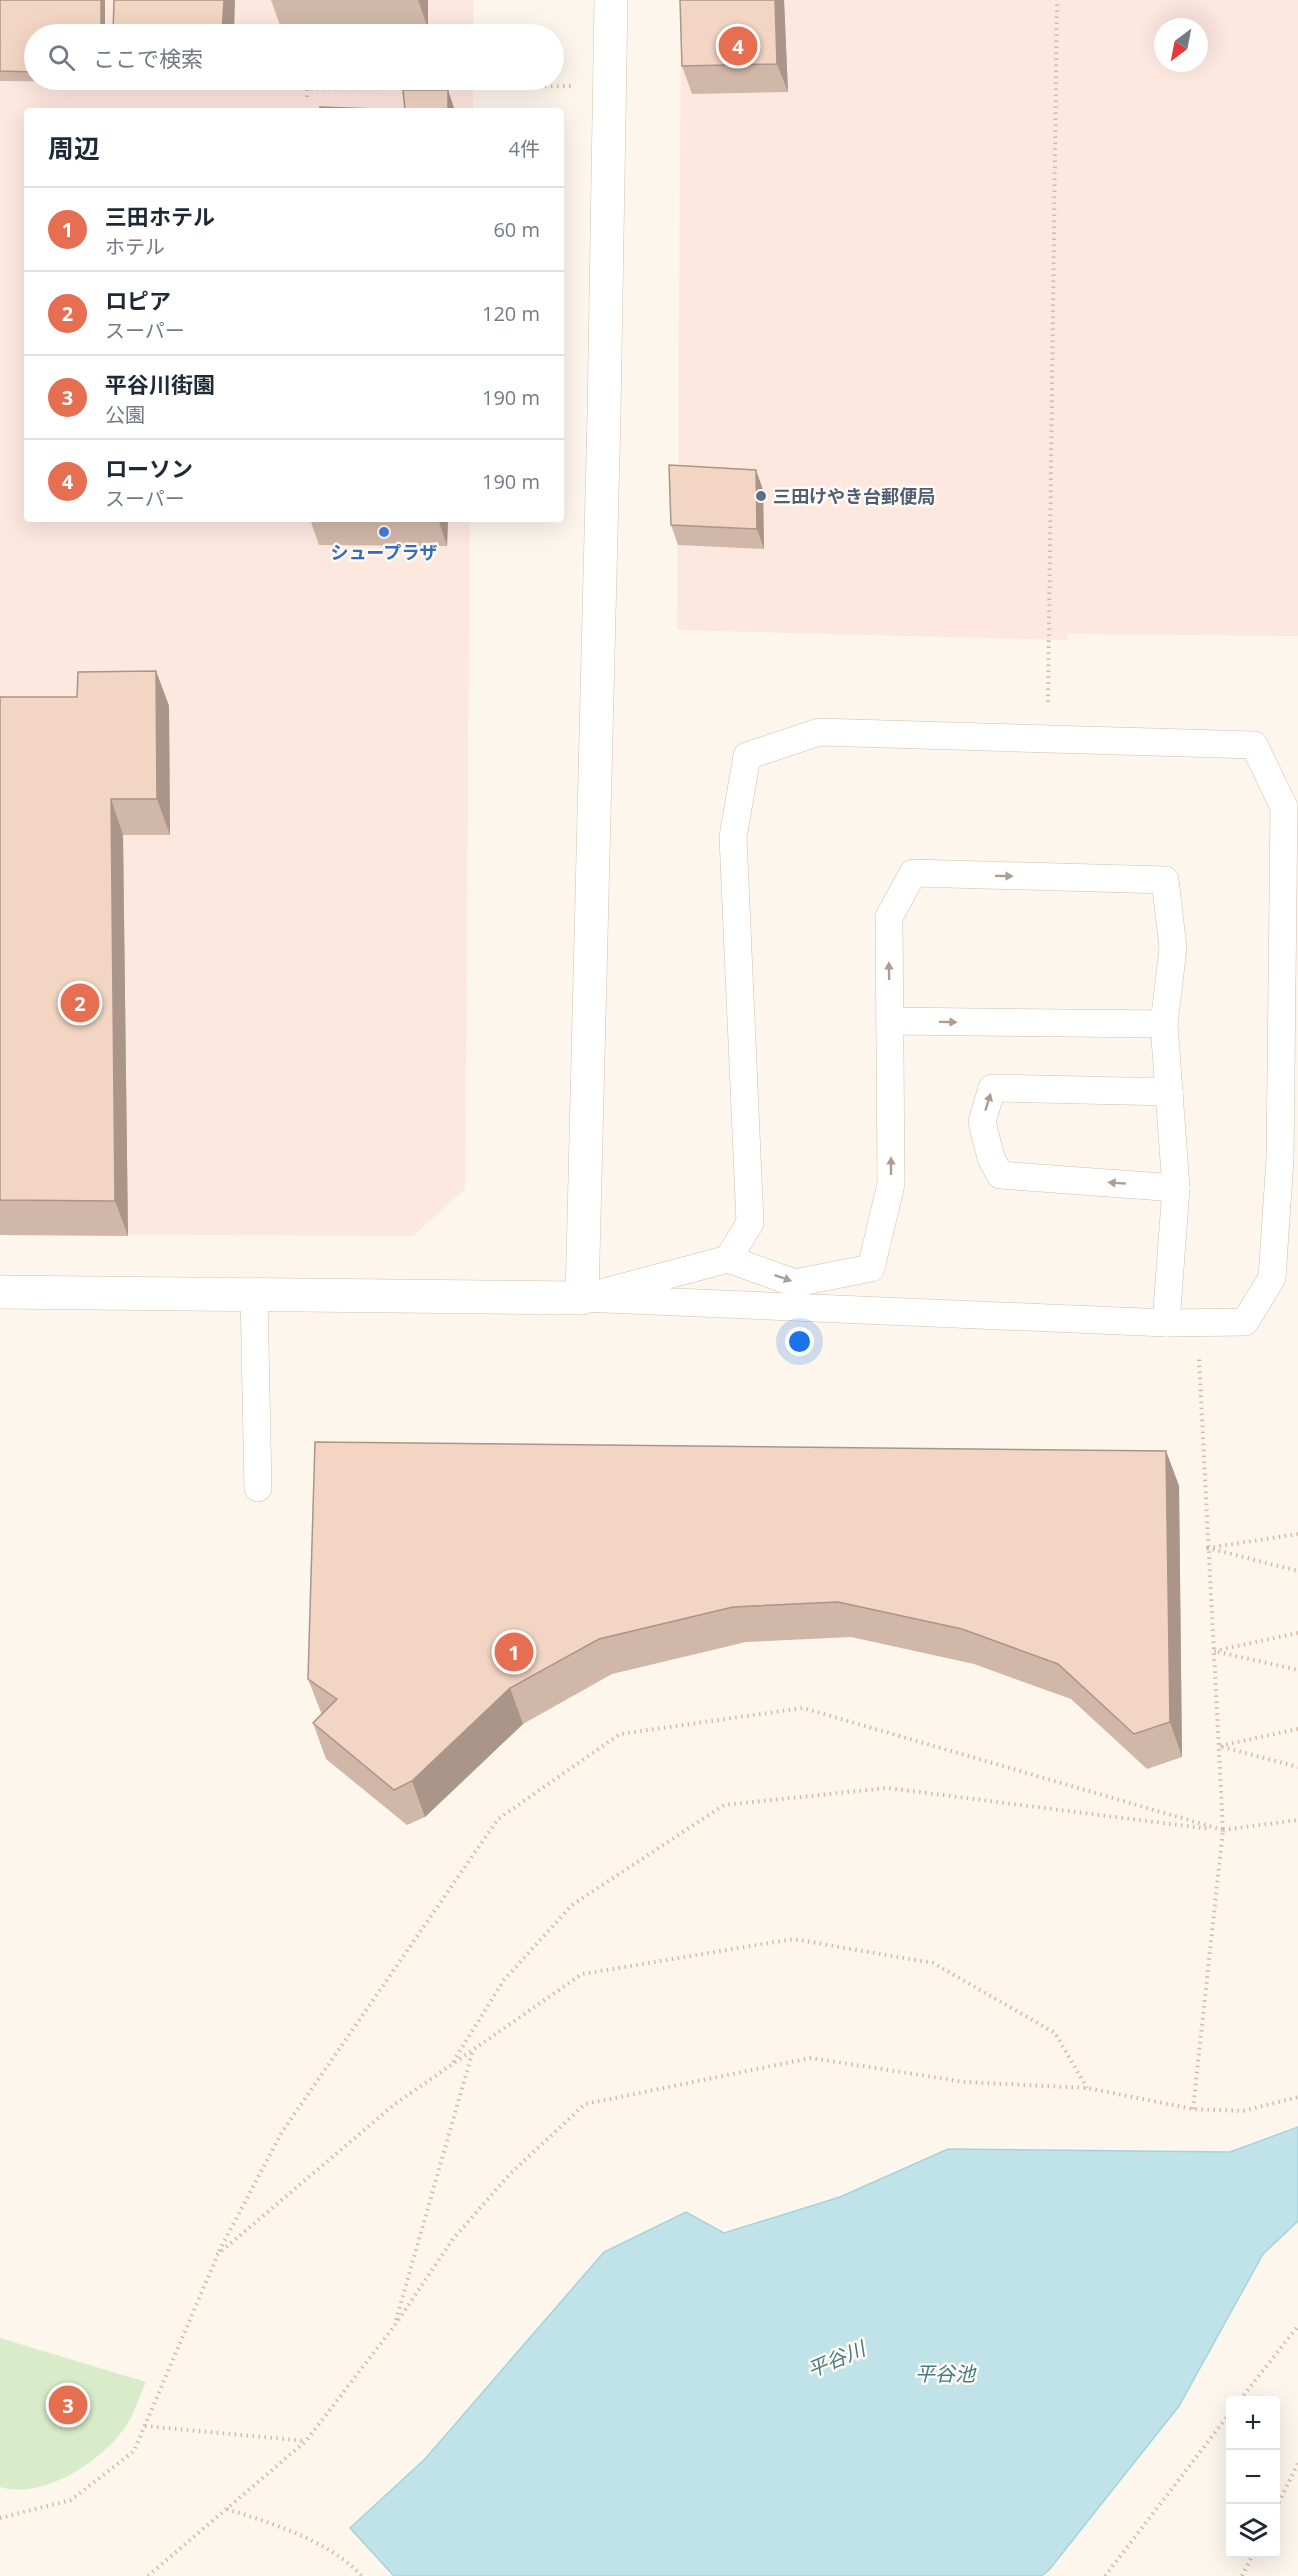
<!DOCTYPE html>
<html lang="ja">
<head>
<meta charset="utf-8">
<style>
  body { margin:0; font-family:"Open Sans","Noto Sans JP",sans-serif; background:#f6f6f7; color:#1f2937 }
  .controls { position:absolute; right:18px; bottom:18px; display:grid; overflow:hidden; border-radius:6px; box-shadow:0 6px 24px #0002 }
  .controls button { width:54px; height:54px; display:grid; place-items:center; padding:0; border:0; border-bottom:2px solid #e0e1e3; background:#fff; color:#1f2937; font:30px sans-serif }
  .compass { position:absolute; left:1154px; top:18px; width:54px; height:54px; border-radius:50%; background:#fff; box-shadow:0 6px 24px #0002; rotate:212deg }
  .you { position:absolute; left:800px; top:1342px; width:21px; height:21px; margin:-15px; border:4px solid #fff; border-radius:50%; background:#1a73e8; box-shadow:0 0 0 9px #1a73e833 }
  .badge { display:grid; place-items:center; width:39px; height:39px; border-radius:50%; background:#e76f51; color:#fff; font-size:20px; font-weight:700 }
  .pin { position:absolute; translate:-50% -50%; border:3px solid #fff; box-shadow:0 2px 6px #0006 }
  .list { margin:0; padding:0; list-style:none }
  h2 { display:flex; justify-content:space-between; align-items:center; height:78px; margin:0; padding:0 24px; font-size:26px }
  h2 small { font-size:20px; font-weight:400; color:#747a83 }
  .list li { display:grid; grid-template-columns:39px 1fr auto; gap:18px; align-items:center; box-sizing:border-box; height:84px; padding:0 24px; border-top:2px solid #e0e1e3 }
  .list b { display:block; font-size:22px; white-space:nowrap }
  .list p { margin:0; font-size:20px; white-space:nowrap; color:#747a83 }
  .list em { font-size:20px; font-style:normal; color:#747a83 }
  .icon { flex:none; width:33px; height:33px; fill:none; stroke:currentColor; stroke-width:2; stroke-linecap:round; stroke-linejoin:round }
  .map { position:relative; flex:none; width:1298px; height:2576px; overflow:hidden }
  .search { position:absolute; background:#fff; box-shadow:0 6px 24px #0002; left:24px; top:24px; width:540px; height:66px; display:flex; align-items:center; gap:15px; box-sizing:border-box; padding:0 21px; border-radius:33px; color:#747a83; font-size:22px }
  .panel { position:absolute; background:#fff; box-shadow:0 6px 24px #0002; left:24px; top:108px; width:540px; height:414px; border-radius:6px }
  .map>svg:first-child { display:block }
  .commercial { fill:#fde8e0; fill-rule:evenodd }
  .green { fill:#d8ecc9 }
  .water { fill:#bfe3e8; stroke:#a5d3da; stroke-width:1.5 }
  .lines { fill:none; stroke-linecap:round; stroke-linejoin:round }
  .lane-casing { stroke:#d1beb0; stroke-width:28 }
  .secondary-casing { stroke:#d6c0b0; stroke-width:34 }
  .path { stroke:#d9b8a5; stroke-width:4; stroke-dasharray:1.5 4.5; stroke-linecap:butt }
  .lane { stroke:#fff; stroke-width:27 }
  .secondary { stroke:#fff; stroke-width:33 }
  .wall { fill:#d1b7a8 }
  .shaded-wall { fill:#aa9588 }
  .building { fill:#f3d5c3; stroke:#aa9588; stroke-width:1.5 }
  .oneway { fill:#af9d94 }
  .service-dot { fill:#5c6f8a; stroke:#fffaf3; stroke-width:2 }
  .shop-dot { fill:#3f7fe0; stroke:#fffaf3; stroke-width:2 }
  .labels { text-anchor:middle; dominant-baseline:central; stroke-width:5; stroke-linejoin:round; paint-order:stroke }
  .service-label { font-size:18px; font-weight:bold; fill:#4e5e75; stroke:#fffaf3; text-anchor:start }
  .shop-label { font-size:18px; font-weight:bold; fill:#366cbe; stroke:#fffaf3 }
  .water-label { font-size:20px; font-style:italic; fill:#437c86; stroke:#fffaf3 }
</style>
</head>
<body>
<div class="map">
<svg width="1298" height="2576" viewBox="0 0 1298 2576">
  <rect width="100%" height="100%" fill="#fdf6ec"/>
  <!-- commercial -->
  <g class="commercial">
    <polygon points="0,0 474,0 473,34 34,34 34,80 473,80 473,111 27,111 27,519 470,519 465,1189 413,1236 0,1234"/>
    <path d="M681 0H1298V636L1068 634 1067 640 677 630ZM1163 27H1199V63H1163Z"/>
  </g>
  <!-- green -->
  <path class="green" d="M0 2338 146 2382C139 2397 134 2416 124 2429 100 2462 43 2500 0 2487Z"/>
  <!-- water -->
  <polygon class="water" points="1298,2127 1298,2221 1263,2254 1179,2406 1049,2570 1041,2576 394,2576 350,2528 425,2459 604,2252 686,2212 724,2233 840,2197 948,2149 1230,2152"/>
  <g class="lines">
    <!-- lane casing -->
    <g class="lane-casing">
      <g id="lane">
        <polygon points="819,732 1254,745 1284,807 1280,1159 1272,1278 1245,1322 1166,1323 582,1298 728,1259 750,1223 733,837 747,756"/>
        <polyline points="890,1021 1164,1024"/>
        <polyline points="1169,1092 992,1088 982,1122 991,1158 1000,1175 1176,1188"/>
        <polyline points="728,1259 795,1283 871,1268 891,1184 889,917 913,873 1165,880 1173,948 1164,1024 1176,1188 1166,1323"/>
        <polyline points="254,1295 258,1488"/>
      </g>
    </g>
    <!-- secondary casing -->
    <g class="secondary-casing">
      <polyline id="secondary" points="0,1292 582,1298 604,414 611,0"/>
    </g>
    <!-- path -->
    <g class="path">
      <polyline points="307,97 307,89 571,86"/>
      <polyline points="1048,702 1057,0"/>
      <polyline points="1298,1534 1208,1548 1298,1571"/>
      <polyline points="1298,1633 1214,1651 1298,1670"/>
      <polyline points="1298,1729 1219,1746 1298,1767"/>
      <polyline points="1223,1830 1298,1820"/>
      <polyline points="453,2062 504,1980 572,1905 724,1805 887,1788 1210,1829"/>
      <polyline points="1193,2109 1223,1830 1199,1359"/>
      <polyline points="219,2251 282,2132 498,1819 620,1734 803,1708 1223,1830"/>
      <polyline points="396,2320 473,2050"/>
      <polyline points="1240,2400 1298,2326"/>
      <polyline points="145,2426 306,2441"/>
      <polyline points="1276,2508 1298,2463"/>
      <path d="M227 2509C273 2524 328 2540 362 2576"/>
      <polyline points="0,2518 71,2500 134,2451 218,2254 395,2104 582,1974 793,1939 933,1963 1055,2033 1087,2088"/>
      <polyline points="148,2576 306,2441 395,2325 453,2239 509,2175 585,2104 811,2058 965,2082 1087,2088 1193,2109 1243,2111 1298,2097"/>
      <polyline points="1105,2576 1230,2413"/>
      <polyline points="1242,2576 1253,2554"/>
    </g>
    <!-- lane -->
    <use href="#lane" class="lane"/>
    <!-- secondary -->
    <use href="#secondary" class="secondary"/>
  </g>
  <!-- wall -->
  <g class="wall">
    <polygon points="0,0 105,0 105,34 34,34 34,80 105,80 105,82 0,81"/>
    <polygon points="271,0 428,0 428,28 281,28"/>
    <polygon points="784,0 788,92 692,94 682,66"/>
    <polygon points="756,470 763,490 764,549 678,545 671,525"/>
    <polygon points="310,519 448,519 447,546 319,545"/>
    <polygon points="156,671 169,706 170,835 123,835 128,1236 0,1235 0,697 77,697"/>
    <polygon points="1166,1451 1179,1486 1182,1757 1147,1769 1071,1699 974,1664 851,1637 746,1642 612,1674 523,1724 425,1817 407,1825 326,1759 313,1723 322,1715 308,1679"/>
  </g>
  <!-- shaded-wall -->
  <g class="shaded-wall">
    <rect x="101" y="0" width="4" height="34"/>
    <polygon points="224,0 235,0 234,34 222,34"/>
    <polygon points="418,0 428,0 428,28"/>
    <polygon points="775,0 784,0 788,92 777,64"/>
    <polygon points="448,90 455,111 448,111"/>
    <polygon points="756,470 763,490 764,549 757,529"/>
    <polygon points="438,519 448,519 447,546"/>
    <polygon points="156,671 169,706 170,835 157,799"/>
    <polygon points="111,799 123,835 128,1236 115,1201"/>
    <polygon points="1166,1451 1179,1486 1182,1757 1170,1722"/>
    <polygon points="510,1688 523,1724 425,1817 412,1781"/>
  </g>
  <!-- building -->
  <g class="building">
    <polygon points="0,0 101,0 101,34 34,34 34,72 0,71"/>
    <polygon points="114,0 224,0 222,34 113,34"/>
    <polygon points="680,0 775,0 777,64 682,66"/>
    <polygon points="403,90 448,90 448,111 320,111 320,107 405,110"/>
    <polygon points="669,465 756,470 757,529 671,525"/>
    <polygon points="156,671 157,799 111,799 115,1201 0,1200 0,697 77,697 78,672"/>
    <polygon points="315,1442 1166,1451 1170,1722 1134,1734 1058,1664 962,1629 838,1602 733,1607 599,1639 510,1688 412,1781 394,1790 313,1723 337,1699 308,1679"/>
  </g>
  <!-- one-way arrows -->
  <defs><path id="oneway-solid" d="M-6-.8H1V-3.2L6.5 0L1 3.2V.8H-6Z" transform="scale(1.5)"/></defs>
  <g class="oneway">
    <use href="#oneway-solid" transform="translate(1004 876) rotate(1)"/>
    <use href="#oneway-solid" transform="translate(889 971) rotate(-91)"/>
    <use href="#oneway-solid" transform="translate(948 1022) rotate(1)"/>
    <use href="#oneway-solid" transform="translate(988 1102) rotate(-73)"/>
    <use href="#oneway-solid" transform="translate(891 1166) rotate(-90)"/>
    <use href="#oneway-solid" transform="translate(1117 1183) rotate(-176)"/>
    <use href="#oneway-solid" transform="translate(783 1278) rotate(19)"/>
  </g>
  <!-- markers -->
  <circle class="service-dot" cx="761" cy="496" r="6"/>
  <circle class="shop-dot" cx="384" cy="532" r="6"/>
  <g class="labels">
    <!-- service labels -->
    <g class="service-label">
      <text x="773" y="496">三田けやき台郵便局</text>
    </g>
    <!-- shop labels -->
    <g class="shop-label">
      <text x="384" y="552">シュープラザ</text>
    </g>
    <!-- water labels -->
    <g class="water-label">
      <text transform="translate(836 2359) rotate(-23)">平谷川</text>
      <text x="945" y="2373">平谷池</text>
    </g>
  </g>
</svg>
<div class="controls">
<button>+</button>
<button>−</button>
<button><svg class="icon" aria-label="layers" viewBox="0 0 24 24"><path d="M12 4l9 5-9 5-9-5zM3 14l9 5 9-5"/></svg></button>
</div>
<svg class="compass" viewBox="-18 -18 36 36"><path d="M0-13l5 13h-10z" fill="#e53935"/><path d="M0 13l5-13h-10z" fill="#747a83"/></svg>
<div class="you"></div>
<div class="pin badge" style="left:514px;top:1652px">1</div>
<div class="pin badge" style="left:80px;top:1003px">2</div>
<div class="pin badge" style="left:68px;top:2405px">3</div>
<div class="pin badge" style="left:738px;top:46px">4</div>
<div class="search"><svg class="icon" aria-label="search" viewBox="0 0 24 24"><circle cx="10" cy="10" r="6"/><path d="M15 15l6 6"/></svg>ここで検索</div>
<section class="panel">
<h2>周辺<small>4件</small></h2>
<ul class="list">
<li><span class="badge">1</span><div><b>三田ホテル</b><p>ホテル</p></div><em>60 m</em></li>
<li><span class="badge">2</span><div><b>ロピア</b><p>スーパー</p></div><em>120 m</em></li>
<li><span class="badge">3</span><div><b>平谷川街園</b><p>公園</p></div><em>190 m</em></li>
<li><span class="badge">4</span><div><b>ローソン</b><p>スーパー</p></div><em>190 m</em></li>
</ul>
</section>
</div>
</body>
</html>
